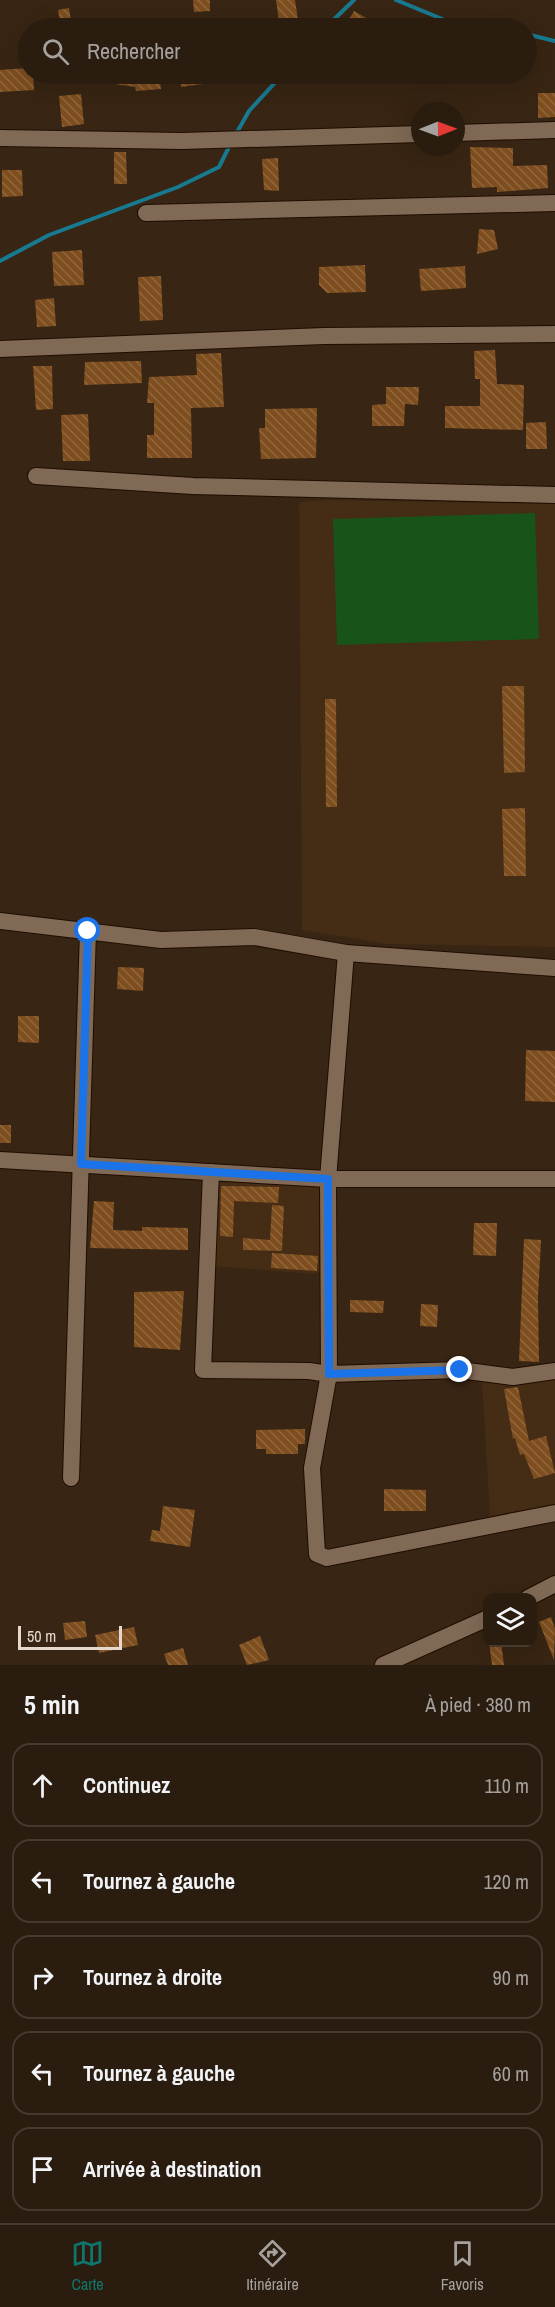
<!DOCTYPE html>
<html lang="fr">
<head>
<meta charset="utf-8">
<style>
  body { margin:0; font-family:"Archivo Narrow",sans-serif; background:#322517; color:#f1f3f6 }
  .controls { position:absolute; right:18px; bottom:18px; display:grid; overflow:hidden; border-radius:12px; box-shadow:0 6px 24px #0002 }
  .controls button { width:54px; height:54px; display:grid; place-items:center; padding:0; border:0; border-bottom:2px solid #463a2e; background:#2a1c0e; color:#f1f3f6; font:30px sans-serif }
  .compass { position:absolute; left:411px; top:102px; width:54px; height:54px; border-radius:50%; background:#2a1c0e; box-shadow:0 6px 24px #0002; rotate:89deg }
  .scale { position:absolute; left:18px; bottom:15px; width:104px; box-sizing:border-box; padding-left:6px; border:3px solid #e5d8cd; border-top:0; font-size:16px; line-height:21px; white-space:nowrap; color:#e5d8cd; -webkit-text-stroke:4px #382513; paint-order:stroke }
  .stop { position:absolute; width:18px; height:18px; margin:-14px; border:4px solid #1a73e8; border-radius:50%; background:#fff }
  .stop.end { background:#1a73e8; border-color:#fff; box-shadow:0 2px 6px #0008 }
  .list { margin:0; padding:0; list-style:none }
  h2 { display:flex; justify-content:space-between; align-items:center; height:78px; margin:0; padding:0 24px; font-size:26px }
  h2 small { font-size:20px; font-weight:400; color:#a5a19e }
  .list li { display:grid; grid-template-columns:39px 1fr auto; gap:18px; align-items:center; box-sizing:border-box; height:84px; margin:0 12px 12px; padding:0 12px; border:2px solid #463a2e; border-radius:18px }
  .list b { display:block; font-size:22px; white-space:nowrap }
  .list em { font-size:20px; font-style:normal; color:#a5a19e }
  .icon { flex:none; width:33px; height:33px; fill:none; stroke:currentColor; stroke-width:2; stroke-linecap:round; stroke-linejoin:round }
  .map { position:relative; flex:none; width:555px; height:1665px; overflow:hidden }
  .search { position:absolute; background:#2a1c0e; box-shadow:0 6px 24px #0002; left:18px; right:18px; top:18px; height:66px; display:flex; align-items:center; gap:15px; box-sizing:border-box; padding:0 21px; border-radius:33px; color:#a5a19e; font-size:22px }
  .sheet { height:558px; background:#2a1c0e }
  nav { display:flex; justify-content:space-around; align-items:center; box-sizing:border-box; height:84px; border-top:2px solid #463a2e; background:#2a1c0e; font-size:16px; color:#a5a19e }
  nav a { display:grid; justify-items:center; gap:3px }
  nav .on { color:#0f766e }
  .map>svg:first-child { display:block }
  .built { fill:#452c14 }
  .park { fill:#185419 }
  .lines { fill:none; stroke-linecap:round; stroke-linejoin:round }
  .stream { stroke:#187a90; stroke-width:4 }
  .building { fill:url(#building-back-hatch) }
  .minor-casing { stroke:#1f0d00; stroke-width:18 }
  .minor { stroke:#806955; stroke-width:16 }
  .route { stroke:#1a73e8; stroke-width:8 }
</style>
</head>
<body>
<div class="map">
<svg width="555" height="1665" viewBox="0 0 555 1665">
  <defs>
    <pattern id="building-back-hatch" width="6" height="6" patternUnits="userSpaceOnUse" patternTransform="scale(1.5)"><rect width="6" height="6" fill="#7e4e1e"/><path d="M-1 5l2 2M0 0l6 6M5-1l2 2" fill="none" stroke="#90673e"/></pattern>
  </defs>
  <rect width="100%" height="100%" fill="#382513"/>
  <!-- built -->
  <g class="built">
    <polygon points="328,500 555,504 555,947 388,944 302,930 299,502"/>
    <polygon points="219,1182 320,1186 320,1272 312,1274 215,1266"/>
    <polygon points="555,1375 555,1504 490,1516 482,1382 519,1381"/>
  </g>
  <!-- park -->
  <polygon class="park" points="535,513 539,639 337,645 333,519"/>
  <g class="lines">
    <!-- stream -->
    <g class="stream">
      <polyline points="396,0 464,28"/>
      <polyline points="325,28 354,0"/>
      <polyline points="526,34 555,41"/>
      <polyline points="236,134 249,111 283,74"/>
      <polyline points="0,261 49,235 178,187 219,167 231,143"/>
    </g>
  </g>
  <!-- building -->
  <g class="building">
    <polygon points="193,0 210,0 210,11 194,12"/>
    <polygon points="276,0 295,0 299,26 280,28"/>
    <polygon points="69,8 72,28 61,28 58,10"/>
    <polygon points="354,11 368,19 363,28 344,28"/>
    <polygon points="28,68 28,74 33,74 34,90 0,92 0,70"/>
    <polygon points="159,74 161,89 136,91 135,87 108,83 109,79"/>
    <polygon points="224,74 225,81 181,87 180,77"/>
    <polygon points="538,93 555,93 555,117 538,118"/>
    <polygon points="81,94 84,124 62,127 59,96"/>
    <polygon points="470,147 513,148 513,166 547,165 548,188 497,192 497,187 472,188"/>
    <polygon points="114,152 126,152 127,184 114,184"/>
    <polygon points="278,158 279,191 264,190 262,159"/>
    <polygon points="2,170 22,170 23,196 2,197"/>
    <polygon points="479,229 494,230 498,249 477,254"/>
    <polygon points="82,250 84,285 54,286 52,252"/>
    <polygon points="365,265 366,292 327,293 319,285 319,267"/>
    <polygon points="465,266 466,288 421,291 419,269"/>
    <polygon points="161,276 163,320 140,321 138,277"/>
    <polygon points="54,298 56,326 37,327 35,300"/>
    <polygon points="495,350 497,384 524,385 523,430 445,428 445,406 480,406 480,379 475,379 474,351"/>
    <polygon points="221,353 224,407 191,408 192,458 147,458 147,435 154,435 154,403 147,403 149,377 197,375 196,354"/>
    <polygon points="141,361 142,383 84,385 85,362"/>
    <polygon points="33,366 52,366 53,409 36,410"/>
    <polygon points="386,387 419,387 418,405 405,404 404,426 372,426 372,405 386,404"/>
    <polygon points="317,408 316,458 261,459 259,428 265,428 265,409"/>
    <polygon points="88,414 90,461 63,461 61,415"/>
    <polygon points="546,422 547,449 526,449 526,423"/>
    <polygon points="502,686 524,686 525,772 504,773"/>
    <polygon points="325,699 336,699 337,807 326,807"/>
    <polygon points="525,808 526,876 504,876 502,809"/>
    <polygon points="118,967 144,968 143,991 117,989"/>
    <polygon points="18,1016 39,1016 39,1043 18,1042"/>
    <polygon points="526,1050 555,1051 555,1102 525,1101"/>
    <rect x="0" y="1125" width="11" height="18"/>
    <polygon points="221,1186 279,1187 278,1203 234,1201 233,1237 220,1236"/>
    <polygon points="94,1201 114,1202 113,1230 142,1231 142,1227 188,1228 188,1250 90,1248"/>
    <polygon points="272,1205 284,1206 282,1251 243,1250 243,1238 270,1240"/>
    <polygon points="474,1223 497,1223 496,1256 473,1255"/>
    <polygon points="524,1239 541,1240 538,1297 539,1362 519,1361"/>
    <polygon points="272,1253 318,1256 317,1271 271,1268"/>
    <polygon points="184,1291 180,1350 134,1347 134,1292"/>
    <polygon points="350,1300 384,1301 383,1313 350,1312"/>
    <polygon points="421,1304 438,1305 437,1327 420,1326"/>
    <polygon points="518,1387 529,1441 546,1436 555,1473 534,1479 524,1454 520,1455 515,1438 513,1439 504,1389"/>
    <polygon points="305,1429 305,1444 298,1444 298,1454 266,1454 266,1449 256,1449 256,1430"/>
    <polygon points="384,1489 426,1490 426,1511 384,1511"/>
    <polygon points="163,1506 195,1510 190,1547 150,1541 152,1530 160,1531"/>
    <polygon points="551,1617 555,1629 554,1660 539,1622"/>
    <polygon points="85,1621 87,1637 65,1640 63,1623"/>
    <polygon points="134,1627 138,1645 99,1653 95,1635"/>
    <polygon points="260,1636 269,1660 247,1665 239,1645"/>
    <polygon points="489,1642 501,1642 504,1665 492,1665"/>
    <polygon points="183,1648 188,1665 168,1665 164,1654"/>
  </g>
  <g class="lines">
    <!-- minor casing -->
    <g class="minor-casing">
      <g id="minor">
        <polyline points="456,133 555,130"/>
        <polyline points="0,138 182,141 420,134"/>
        <polyline points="146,213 555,203"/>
        <polyline points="0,349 324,336 555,334"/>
        <polyline points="36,476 193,486 555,495"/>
        <polyline points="0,921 161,940 254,937 346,953 555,968"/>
        <polyline points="346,953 328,1179 329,1374 312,1468 317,1554 327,1558 555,1513"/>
        <polyline points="0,1160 328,1179 555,1179"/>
        <polyline points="211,1172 203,1370 309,1371 329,1374 460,1370 513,1377 555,1371"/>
        <polyline points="71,1478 88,931"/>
        <polyline points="528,1598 555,1584"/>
        <polyline points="383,1665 488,1618"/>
      </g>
    </g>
    <!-- minor -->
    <use href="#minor" class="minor"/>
  </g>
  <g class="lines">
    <!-- route -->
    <polyline class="route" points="88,931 81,1164 328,1179 329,1374 460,1370"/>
  </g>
</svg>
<div class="controls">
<button><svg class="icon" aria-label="layers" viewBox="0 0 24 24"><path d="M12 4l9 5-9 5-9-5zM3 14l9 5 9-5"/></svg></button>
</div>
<svg class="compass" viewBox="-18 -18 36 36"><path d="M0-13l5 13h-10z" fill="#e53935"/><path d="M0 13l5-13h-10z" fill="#a5a19e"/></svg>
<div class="scale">50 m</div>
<div class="stop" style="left:88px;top:931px"></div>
<div class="stop end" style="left:460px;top:1370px"></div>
<div class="search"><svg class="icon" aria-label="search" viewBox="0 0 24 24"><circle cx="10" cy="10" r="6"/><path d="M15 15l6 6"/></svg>Rechercher</div>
</div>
<section class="sheet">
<h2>5 min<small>À pied · 380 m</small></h2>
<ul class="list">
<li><svg class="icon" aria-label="ahead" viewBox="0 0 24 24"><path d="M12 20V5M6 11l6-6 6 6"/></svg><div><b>Continuez</b></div><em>110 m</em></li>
<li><svg class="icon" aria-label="left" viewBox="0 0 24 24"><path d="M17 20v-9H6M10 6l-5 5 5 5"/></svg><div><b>Tournez à gauche</b></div><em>120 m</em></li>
<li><svg class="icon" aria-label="right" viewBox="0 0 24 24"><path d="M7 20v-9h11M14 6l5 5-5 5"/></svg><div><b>Tournez à droite</b></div><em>90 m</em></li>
<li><svg class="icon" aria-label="left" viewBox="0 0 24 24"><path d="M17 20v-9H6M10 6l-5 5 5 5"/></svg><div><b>Tournez à gauche</b></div><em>60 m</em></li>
<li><svg class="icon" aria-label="arrive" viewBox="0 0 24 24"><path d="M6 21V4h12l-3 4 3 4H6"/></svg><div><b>Arrivée à destination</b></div></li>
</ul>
</section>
<nav>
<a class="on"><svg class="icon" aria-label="map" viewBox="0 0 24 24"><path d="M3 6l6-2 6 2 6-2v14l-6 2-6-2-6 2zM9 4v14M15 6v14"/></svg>Carte</a>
<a><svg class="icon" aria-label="directions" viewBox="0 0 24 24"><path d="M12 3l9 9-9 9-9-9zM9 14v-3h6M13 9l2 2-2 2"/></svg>Itinéraire</a>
<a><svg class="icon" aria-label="saved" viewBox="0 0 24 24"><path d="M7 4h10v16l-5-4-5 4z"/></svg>Favoris</a>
</nav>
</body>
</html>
